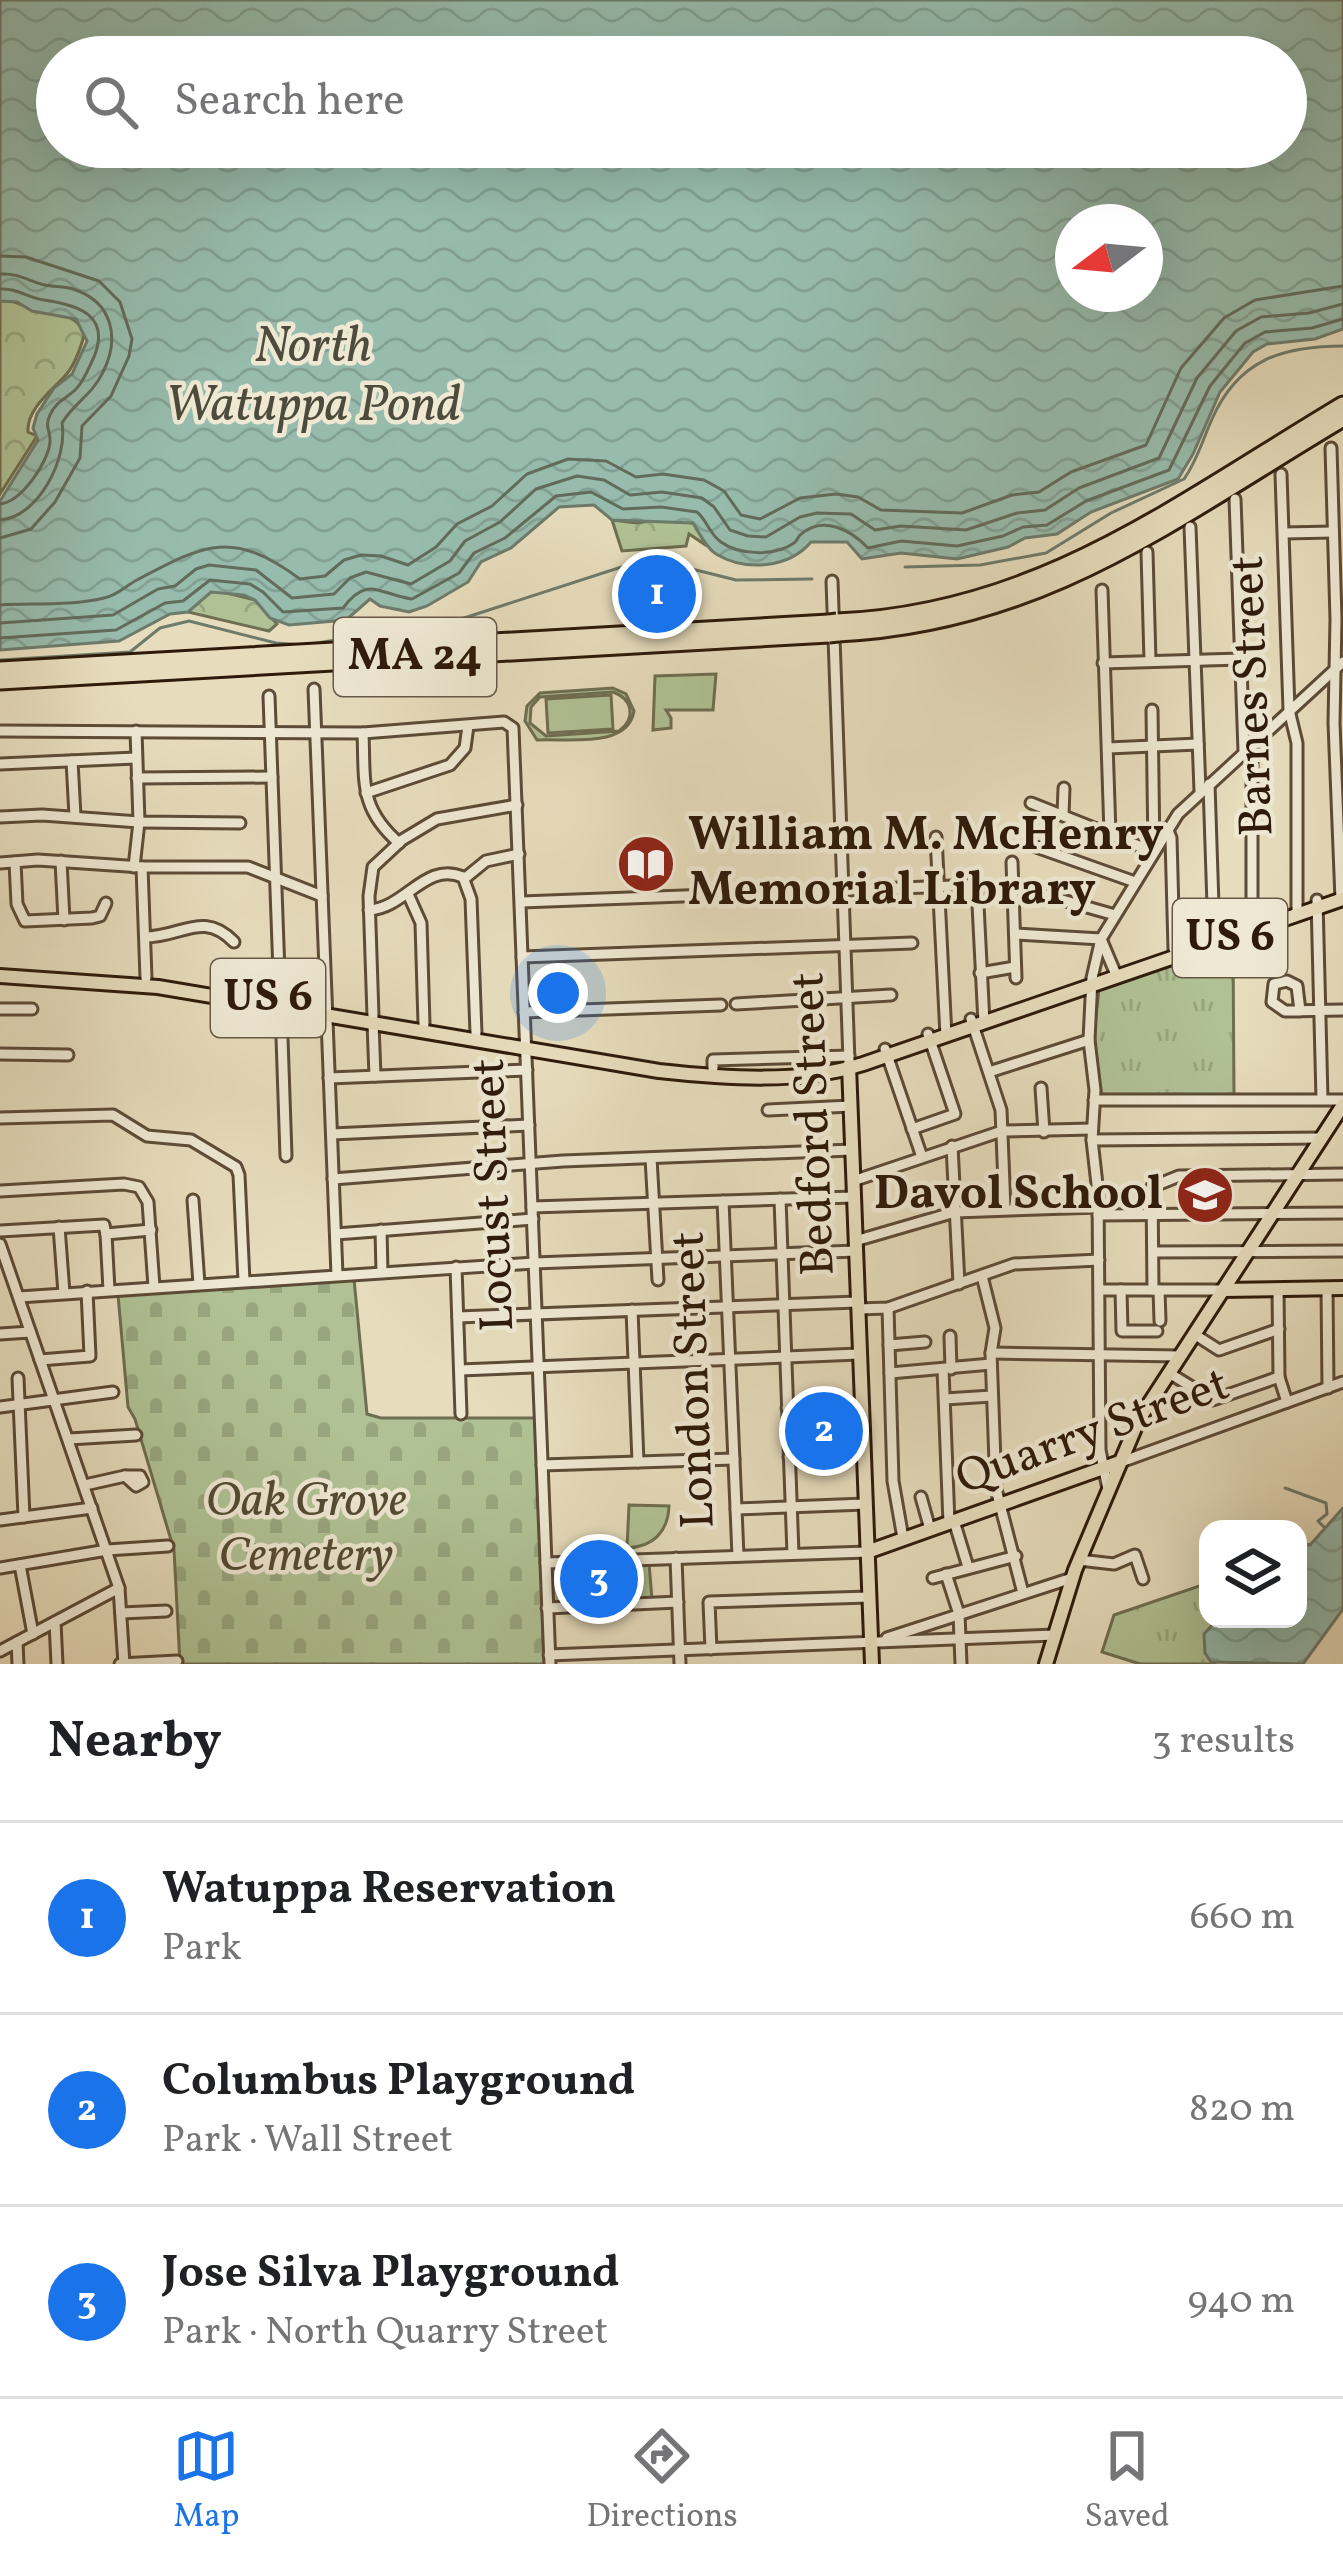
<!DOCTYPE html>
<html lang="en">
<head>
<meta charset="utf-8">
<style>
  body { margin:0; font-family:Vollkorn,serif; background:#f6f6f6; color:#202124 }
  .controls { position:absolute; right:36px; bottom:36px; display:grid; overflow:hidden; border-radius:24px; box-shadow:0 12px 48px #0002 }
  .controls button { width:108px; height:108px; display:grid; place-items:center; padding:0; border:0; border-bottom:3px solid #e0e0e0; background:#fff; color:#202124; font:60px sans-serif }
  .compass { position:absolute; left:1055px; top:204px; width:108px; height:108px; border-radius:50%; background:#fff; box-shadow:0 12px 48px #0002; rotate:254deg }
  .you { position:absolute; left:558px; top:993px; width:42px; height:42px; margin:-30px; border:9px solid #fff; border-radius:50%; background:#1a73e8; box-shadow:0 0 0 18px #1a73e833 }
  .badge { display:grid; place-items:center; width:78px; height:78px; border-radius:50%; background:#1a73e8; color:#fff; font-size:39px; font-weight:700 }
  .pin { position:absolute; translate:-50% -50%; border:6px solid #fff; box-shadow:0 3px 12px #0006 }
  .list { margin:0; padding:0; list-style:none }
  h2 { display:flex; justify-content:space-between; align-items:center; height:156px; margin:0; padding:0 48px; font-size:51px }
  h2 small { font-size:39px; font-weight:400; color:#757577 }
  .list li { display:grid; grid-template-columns:78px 1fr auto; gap:36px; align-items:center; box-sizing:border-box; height:192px; padding:0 48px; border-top:3px solid #e0e0e0 }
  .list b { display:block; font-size:45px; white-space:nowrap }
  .list p { margin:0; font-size:39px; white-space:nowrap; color:#757577 }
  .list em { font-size:39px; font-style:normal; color:#757577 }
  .icon { flex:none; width:66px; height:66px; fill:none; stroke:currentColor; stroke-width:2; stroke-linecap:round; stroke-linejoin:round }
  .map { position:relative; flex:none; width:1343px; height:1664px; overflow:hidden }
  .search { position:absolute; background:#fff; box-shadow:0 12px 48px #0002; left:36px; right:36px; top:36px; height:132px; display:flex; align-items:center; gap:30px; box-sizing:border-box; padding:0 42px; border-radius:66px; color:#757577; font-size:45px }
  .sheet { height:732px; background:#fff }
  nav { display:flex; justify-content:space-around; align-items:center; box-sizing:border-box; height:168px; border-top:3px solid #e0e0e0; background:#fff; font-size:33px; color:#757577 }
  nav a { display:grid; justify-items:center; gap:6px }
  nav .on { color:#1a73e8 }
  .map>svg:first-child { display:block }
  .green { fill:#b0c295; stroke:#6e6e50; stroke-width:3; fill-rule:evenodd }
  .forest { fill:url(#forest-crowns); stroke:#6e6e50; stroke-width:3 }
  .cemetery { fill:url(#cemetery-stones); stroke:#6e6e50; stroke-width:3 }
  .park { fill:url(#park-tufts); stroke:#6e6e50; stroke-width:3 }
  .water { fill:url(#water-waves); stroke:#6d7b6c; stroke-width:3; fill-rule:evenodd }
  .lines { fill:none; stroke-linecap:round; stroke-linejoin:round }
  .shore { stroke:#626b5c; stroke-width:3 }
  .stream { stroke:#6d7b6c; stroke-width:3 }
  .minor-casing { stroke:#5c4b37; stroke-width:15 }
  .major-casing { stroke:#2d1a0a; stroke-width:18 }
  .highway-casing { stroke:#2d1a0a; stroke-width:21 }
  .minor { stroke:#efe9d4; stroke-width:9 }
  .major { stroke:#e7ddbd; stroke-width:12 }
  .highway { stroke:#e7ddbd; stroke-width:15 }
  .highway-bridge-casing { stroke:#2d1a0a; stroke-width:21; stroke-linecap:butt }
  .highway-bridge { stroke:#e7ddbd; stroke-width:15 }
  .labels { text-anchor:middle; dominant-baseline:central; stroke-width:9; stroke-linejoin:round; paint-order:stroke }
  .shield { fill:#efe9d4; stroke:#675847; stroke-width:3 }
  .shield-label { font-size:45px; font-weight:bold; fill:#2d1a0a }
  .street-label { font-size:48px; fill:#2d1a0a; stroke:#efe9d4 }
  .poi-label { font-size:48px; font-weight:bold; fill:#2d1a0a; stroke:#efe9d4; text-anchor:start }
  .park-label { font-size:48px; font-style:italic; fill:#544c34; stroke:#efe9d4 }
  .water-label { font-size:51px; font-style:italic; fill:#4d4b3b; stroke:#efe9d4 }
</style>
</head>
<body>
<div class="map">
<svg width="1343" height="1664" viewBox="0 0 1343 1664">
  <defs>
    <pattern id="forest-crowns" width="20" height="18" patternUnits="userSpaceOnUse" patternTransform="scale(3)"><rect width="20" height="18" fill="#b0c295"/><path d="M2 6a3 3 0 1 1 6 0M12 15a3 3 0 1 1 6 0" fill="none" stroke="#98a67f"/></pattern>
    <pattern id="cemetery-stones" width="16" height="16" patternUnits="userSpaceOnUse" patternTransform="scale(3)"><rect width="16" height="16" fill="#b0c295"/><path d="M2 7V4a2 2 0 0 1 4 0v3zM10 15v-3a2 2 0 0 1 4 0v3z" fill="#98a67f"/></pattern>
    <pattern id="park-tufts" width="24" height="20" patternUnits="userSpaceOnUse" patternTransform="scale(3)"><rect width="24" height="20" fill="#b0c295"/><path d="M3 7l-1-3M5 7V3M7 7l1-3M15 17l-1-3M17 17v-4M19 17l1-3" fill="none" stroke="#98a67f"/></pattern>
    <pattern id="water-waves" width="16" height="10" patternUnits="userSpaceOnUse" patternTransform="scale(3)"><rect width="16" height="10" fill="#97bcad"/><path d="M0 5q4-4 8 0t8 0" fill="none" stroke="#82a194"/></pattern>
  </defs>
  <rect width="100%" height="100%" fill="#e7ddbd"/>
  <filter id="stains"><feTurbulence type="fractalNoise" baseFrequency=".00167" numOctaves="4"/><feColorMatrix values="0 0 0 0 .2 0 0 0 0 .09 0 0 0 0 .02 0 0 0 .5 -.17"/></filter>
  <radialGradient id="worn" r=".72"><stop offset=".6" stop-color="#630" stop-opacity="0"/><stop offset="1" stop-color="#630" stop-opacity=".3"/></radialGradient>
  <!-- green -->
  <g class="green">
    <polygon points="716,674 713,710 666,710 671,718 671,728 653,730 655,676"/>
    <path d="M613 688 626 694 634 711C628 749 567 738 537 740L525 721 527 706 540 693ZM613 692C633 699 636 719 619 731L546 736 530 723 531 707 540 697Z"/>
    <polygon points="611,695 613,729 548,733 546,699"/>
    <path d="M629 1505 669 1506C668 1532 653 1547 627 1548Z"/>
  </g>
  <!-- forest -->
  <g class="forest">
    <path d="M9 300C20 303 28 309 39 311 59 315 73 313 85 332 81 347 75 366 64 377 51 391 26 410 28 432L37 436 0 494V301Z"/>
    <polygon points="660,519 693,523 707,546 689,534 686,546 622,551 612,520 637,523"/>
    <polygon points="219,591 255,600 277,624 269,631 188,612 210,592"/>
  </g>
  <!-- cemetery -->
  <polygon class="cemetery" points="354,1279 367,1414 381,1418 536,1418 544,1664 180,1664 174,1550 135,1419 128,1407 118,1295"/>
  <!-- park -->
  <g class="park">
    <polygon points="1233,943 1234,1097 1102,1098 1093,1044 1099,989"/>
    <polygon points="856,1409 857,1450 792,1453 791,1412"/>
    <polygon points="649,1563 652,1600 550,1605 548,1568"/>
    <path d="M1208 1583V1619H1218C1203 1636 1199 1646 1215 1664H1140L1102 1652 1114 1615Z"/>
  </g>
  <!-- water -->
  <g class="water">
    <path d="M0 0H1343V329L1315 339 1267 344 1253 352 1220 392 1193 454 1178 479 1091 512 1057 534 1025 538 1008 547 957 559 901 553 862 559 847 542H811C789 568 746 572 716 554 705 547 700 533 693 523L612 520 594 505 559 507 511 548 481 562 468 582 427 606 409 612 380 606 370 599 346 620 289 625 270 618 255 600 244 595 211 592 188 612 170 614 119 641 0 650V501L38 440 33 428 37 414 54 388 72 374 87 341 76 319 32 311 17 302 0 301ZM1286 57V147H57V57ZM1145 222V294H1073V222Z"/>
    <polygon points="1343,1508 1343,1609 1303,1664 1211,1662 1205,1653 1204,1634 1218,1619 1298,1619 1298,1542 1310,1545"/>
  </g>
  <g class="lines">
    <!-- shore -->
    <g class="shore">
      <polyline points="0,256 26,257 99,281 120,302 132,339 129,356 111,396 82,426 80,458 55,502 31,529 0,538"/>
      <path d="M0 274C19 273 28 281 45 285 54 287 64 286 73 289 113 302 120 338 103 372 93 394 73 404 62 423 68 458 39 517 0 520"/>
      <path d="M0 289C18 288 28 298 44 300 78 305 111 315 94 357 89 367 84 381 76 389 66 399 56 401 50 415 44 427 51 431 50 442 48 463 21 502 0 504"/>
      <path d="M0 605C33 603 72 606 104 598 116 596 127 585 137 580 205 544 232 529 300 579L325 576 344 560 361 555 381 556 408 565 436 547 457 524 492 506 527 474 568 459 606 461 636 477 663 474 704 480 724 491 741 515 760 519 800 498 836 494 858 497 881 510 962 513 1012 495 1039 492 1071 472 1146 445 1181 368 1224 318 1255 300 1343 286"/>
      <polyline points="0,623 113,615 158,589 175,586 196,569 209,565 256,570 292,598 334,594 350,578 366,572 411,584 450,561 465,541 500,522 536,489 577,476 604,480 630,495 662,492 702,498 714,507 730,530 748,536 766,537 800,517 817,513 851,514 875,530 901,526 966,530 1017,513 1045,510 1079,488 1159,458 1197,378 1236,331 1261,317 1309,313 1343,304"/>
      <path d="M0 638 116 630 165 603 183 601 210 580 250 584 263 592 283 612 343 608C368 575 378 594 412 599L459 573 474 553 505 538 556 496 591 492 623 509 661 507 697 512C707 520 710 535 721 542 740 556 776 556 794 543 797 541 798 537 800 535 823 514 852 531 868 548L901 541 957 546 1003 536 1023 527 1047 525 1086 501 1169 470 1210 386 1245 343 1265 332 1312 328 1343 319"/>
    </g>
    <!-- stream -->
    <g class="stream">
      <path d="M905 567 980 565 1046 553 1111 513 1184 479C1197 461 1203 439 1212 419 1238 360 1282 346 1343 346"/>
      <polyline points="0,660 130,652 160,628 189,621 276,643 305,645 458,620 640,561 664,562 736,580 812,579"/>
      <polyline points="1285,1488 1326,1503 1327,1514 1318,1521 1325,1528"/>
    </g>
    <!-- minor casing -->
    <g class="minor-casing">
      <g id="minor">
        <polyline points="1331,448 1336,619 1334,723 1341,899"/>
        <polyline points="1281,474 1289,710 1297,743 1297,915"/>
        <polyline points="1235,499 1244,751"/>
        <polyline points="1190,527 1200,791"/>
        <polyline points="1284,533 1333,532"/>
        <polyline points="1147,552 1150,661"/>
        <polyline points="832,581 849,1061"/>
        <polyline points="1102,590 1110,834"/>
        <polyline points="1103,663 1241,659"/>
        <polyline points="314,689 337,1275"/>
        <polyline points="269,696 280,1000"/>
        <polyline points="0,731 363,733 504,722 513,728 550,1664"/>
        <path d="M363 733C365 782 359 808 399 843"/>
        <polyline points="1108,748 1198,744"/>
        <polyline points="72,761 75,816"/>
        <polyline points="0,764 136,758"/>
        <polyline points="137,778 272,777"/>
        <polyline points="1209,784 1214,936"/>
        <polyline points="366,793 450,765 465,748 468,726"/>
        <polyline points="1031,803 1154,852 1152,710"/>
        <polyline points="1063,815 1064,788"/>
        <polyline points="0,817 42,815 139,822 240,823"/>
        <polyline points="1167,828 1171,838 1174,949"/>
        <polyline points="936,837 946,1036"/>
        <polyline points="1036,847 1135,882"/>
        <polyline points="61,861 64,920"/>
        <polyline points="15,862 17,904 25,921 92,918 100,916 106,903"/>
        <polyline points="1012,862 1016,978"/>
        <polyline points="0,863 38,860 142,867 248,867 322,896"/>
        <polyline points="134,867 139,822 136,731"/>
        <polyline points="142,867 146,978"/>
        <polyline points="464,879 486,861 519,854"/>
        <polyline points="977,885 984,1023"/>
        <polyline points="1013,886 1115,915"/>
        <polyline points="408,894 421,923 424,1024"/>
        <polyline points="1317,900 1322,1099"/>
        <polyline points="521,902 982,885"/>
        <path d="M369 910C406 908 425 861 463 877L471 899 476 1033"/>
        <polyline points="1252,923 1252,743"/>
        <polyline points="1015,934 1101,939"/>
        <path d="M145 937C182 937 203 910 234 942"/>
        <polyline points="1101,939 1117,977"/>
        <polyline points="522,957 912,943"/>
        <polyline points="980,973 1015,967"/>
        <polyline points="736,1004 891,995"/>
        <polyline points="281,1008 286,1156"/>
        <polyline points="0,1009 32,1009"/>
        <polyline points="1300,1011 1297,986 1287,981 1274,984 1272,1002 1285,1011 1343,1010"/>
        <polyline points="524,1012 721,1005"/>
        <polyline points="373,1016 369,896 373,867 402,840 437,819 517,805"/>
        <polyline points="971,1019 1001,1110 1005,1209"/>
        <polyline points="373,1023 375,1076"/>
        <polyline points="885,1049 922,1157"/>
        <polyline points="0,1054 68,1055"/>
        <polyline points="713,1068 713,1060 849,1056"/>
        <polyline points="989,1072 1089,1040"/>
        <polyline points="329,1078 527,1070"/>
        <polyline points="1041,1088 1044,1132"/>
        <polyline points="1094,1100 1343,1100"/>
        <polyline points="768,1110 851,1106"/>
        <polyline points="0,1118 113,1115 147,1136 191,1140 236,1167 239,1175 244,1281"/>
        <polyline points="912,1129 955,1114 928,1034"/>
        <polyline points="332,1134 529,1125"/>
        <polyline points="1092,1140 1322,1138"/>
        <polyline points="952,1146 959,1284"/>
        <polyline points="651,1158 658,1280"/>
        <polyline points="333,1179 563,1161 852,1150"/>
        <polyline points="853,1181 1002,1131 1092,1129"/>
        <polyline points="0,1191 124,1184 139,1187 148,1202 154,1287"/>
        <polyline points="780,1199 793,1554"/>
        <polyline points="193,1200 199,1284"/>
        <polyline points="723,1201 738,1556"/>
        <polyline points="532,1207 854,1197"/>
        <polyline points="1098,1215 1343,1213"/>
        <polyline points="59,1227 64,1293"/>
        <polyline points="381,1230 382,1272"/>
        <polyline points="0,1231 104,1225 106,1234"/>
        <polyline points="106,1234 109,1290"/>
        <polyline points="106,1234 151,1230"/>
        <polyline points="336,1234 533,1219"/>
        <polyline points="855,1241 955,1212 1098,1207"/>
        <polyline points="0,1244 119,1588 124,1664"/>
        <polyline points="1154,1252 1343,1251"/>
        <polyline points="456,1267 461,1414"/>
        <polyline points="982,1276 995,1328 991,1353 996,1489 1023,1593"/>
        <polyline points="1327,1288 1328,1388"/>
        <polyline points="1278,1289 1279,1377 1287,1402"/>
        <polyline points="1100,1290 1223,1290"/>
        <polyline points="1121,1290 1122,1331 1157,1331"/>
        <polyline points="1153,1290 1152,1187 1179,1176 1343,1174"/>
        <polyline points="1159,1290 1160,1321"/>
        <polyline points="19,1297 534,1263 856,1251"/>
        <polyline points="888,1308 893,1481 903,1538"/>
        <polyline points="858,1309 888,1308 1014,1264 1099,1260"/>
        <polyline points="632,1310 638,1462"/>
        <polyline points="458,1317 857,1302"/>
        <polyline points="0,1334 30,1332"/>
        <polyline points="1194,1334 1219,1350 1279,1329"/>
        <polyline points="950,1336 951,1369"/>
        <polyline points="889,1345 925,1342"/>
        <polyline points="991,1353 1180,1356"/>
        <polyline points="40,1360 90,1356 87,1291"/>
        <polyline points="713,1360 859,1354"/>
        <polyline points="943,1369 949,1523"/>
        <polyline points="460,1370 710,1360"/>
        <polyline points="890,1373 991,1364"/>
        <polyline points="1169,1373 1213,1400 1279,1377"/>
        <polyline points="18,1378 24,1517"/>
        <polyline points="945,1399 992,1396"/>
        <polyline points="0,1407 113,1392"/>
        <polyline points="787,1408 862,1405"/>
        <polyline points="69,1439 136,1435"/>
        <polyline points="789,1457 863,1454"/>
        <polyline points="1121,1462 1343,1382"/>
        <polyline points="542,1465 734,1459"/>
        <polygon points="125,1476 140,1476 143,1482 136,1486"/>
        <polyline points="85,1485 125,1476"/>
        <polyline points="1108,1489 1100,1450 1098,1193 1092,1140 1095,1090 1089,1040 1092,978 1101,939 1178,814 1343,662"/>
        <polyline points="921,1497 930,1529"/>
        <polyline points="736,1509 865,1504"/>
        <polyline points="0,1520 92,1508"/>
        <polyline points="954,1521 968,1567"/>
        <polyline points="676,1558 680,1664"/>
        <polyline points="1079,1560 1114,1564 1135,1555 1143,1579"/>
        <polyline points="546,1563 867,1552"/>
        <polyline points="20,1565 33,1634"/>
        <polyline points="0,1568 107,1550 168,1546"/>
        <polyline points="946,1574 959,1614 961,1664"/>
        <polyline points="933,1578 1016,1556"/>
        <polyline points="547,1608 678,1602"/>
        <polyline points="121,1613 166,1611"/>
        <polyline points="55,1622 57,1664"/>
        <polyline points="887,1638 1072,1578"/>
        <polyline points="17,1642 18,1664"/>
        <polyline points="711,1649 709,1602 869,1597"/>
        <polyline points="0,1651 119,1588"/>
        <polyline points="549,1655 1055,1635"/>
        <polyline points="120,1664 177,1661"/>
      </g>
    </g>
    <!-- major casing -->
    <g class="major-casing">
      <g id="major">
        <path d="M0 976 158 987 659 1071C724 1078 800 1084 863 1064L1343 899"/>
        <polyline points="849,1066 872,1664"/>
        <polyline points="1223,1290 1343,1288"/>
        <polyline points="867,1552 1120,1462"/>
        <polyline points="1046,1664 1075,1570 1138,1421 1343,1105"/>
      </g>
    </g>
    <!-- highway casing -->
    <g class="highway-casing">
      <g id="highway">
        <path d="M837 622C1038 614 1177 504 1343 405"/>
        <path d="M838 633C1044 623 1173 519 1343 418"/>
        <polyline points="0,670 829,623"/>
        <polyline points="0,681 829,634"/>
      </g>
    </g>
    <!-- minor -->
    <use href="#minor" class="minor"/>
    <!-- major -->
    <use href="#major" class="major"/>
    <!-- highway -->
    <use href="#highway" class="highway"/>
    <!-- highway-bridge casing -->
    <g class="highway-bridge-casing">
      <g id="highway-bridge">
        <polyline points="829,623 837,622"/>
        <polyline points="829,634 838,633"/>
      </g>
    </g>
    <!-- highway-bridge -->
    <use href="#highway-bridge" class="highway-bridge"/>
  </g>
  <!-- icons -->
  <defs>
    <g id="library-disc" transform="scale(3)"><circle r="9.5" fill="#8f2418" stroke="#efe9d4"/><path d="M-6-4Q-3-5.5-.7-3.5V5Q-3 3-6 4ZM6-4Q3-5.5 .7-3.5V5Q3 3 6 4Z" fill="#fff"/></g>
    <g id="school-disc" transform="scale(3)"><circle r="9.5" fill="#8f2418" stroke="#efe9d4"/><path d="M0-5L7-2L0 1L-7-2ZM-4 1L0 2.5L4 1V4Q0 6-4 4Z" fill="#fff"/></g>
  </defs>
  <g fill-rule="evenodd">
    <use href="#library-disc" x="646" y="864"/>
    <use href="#school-disc" x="1205" y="1195"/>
  </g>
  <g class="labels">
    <!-- shield labels -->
    <g class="shield">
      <rect x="334" y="618" width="162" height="78" rx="9"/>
      <rect x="1173" y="899" width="114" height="78" rx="9"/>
      <rect x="211" y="959" width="114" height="78" rx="9"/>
    </g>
    <g class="shield-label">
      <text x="415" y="657">MA 24</text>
      <text x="1230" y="938">US 6</text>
      <text x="268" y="998">US 6</text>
    </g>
    <!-- street labels -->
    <g class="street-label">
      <text transform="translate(1254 696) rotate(-92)">Barnes Street</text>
      <text transform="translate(815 1124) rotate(-92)">Bedford Street</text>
      <text transform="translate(495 1195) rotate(-92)">Locust Street</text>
      <text transform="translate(695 1380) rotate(-92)">London Street</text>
      <text transform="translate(1093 1433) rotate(-20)">Quarry Street</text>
    </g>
    <!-- poi labels -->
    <g class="poi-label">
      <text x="688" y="836">William M. McHenry<tspan x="688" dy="55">Memorial Library</tspan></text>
      <text x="1163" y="1195" text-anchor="end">Davol School</text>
    </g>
    <!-- park labels -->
    <g class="park-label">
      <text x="306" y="1502">Oak Grove<tspan x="306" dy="55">Cemetery</tspan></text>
    </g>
    <!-- water labels -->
    <g class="water-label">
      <text x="313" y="347">North<tspan x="313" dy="59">Watuppa Pond</tspan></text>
    </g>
  </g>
  <rect width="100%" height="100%" filter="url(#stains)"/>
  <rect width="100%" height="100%" fill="url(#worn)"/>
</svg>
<div class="controls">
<button><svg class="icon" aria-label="layers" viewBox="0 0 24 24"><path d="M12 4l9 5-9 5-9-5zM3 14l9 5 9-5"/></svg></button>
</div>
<svg class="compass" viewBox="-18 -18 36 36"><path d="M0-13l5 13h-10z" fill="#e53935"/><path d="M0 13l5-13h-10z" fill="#757577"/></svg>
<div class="you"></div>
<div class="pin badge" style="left:657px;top:594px">1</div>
<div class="pin badge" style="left:824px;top:1431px">2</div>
<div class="pin badge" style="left:599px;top:1579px">3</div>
<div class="search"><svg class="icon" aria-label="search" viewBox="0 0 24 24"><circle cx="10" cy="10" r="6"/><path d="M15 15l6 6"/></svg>Search here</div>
</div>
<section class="sheet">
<h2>Nearby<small>3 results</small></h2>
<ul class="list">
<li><span class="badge">1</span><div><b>Watuppa Reservation</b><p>Park</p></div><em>660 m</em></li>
<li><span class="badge">2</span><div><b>Columbus Playground</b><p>Park · Wall Street</p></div><em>820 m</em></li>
<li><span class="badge">3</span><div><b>Jose Silva Playground</b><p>Park · North Quarry Street</p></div><em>940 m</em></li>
</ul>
</section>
<nav>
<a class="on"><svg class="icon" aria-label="map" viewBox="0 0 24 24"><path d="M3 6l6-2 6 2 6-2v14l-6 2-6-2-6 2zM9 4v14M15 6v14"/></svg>Map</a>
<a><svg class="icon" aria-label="directions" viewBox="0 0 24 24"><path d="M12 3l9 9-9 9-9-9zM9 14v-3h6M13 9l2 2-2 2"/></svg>Directions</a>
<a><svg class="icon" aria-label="saved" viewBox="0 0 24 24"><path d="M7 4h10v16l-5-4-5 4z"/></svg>Saved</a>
</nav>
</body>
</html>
